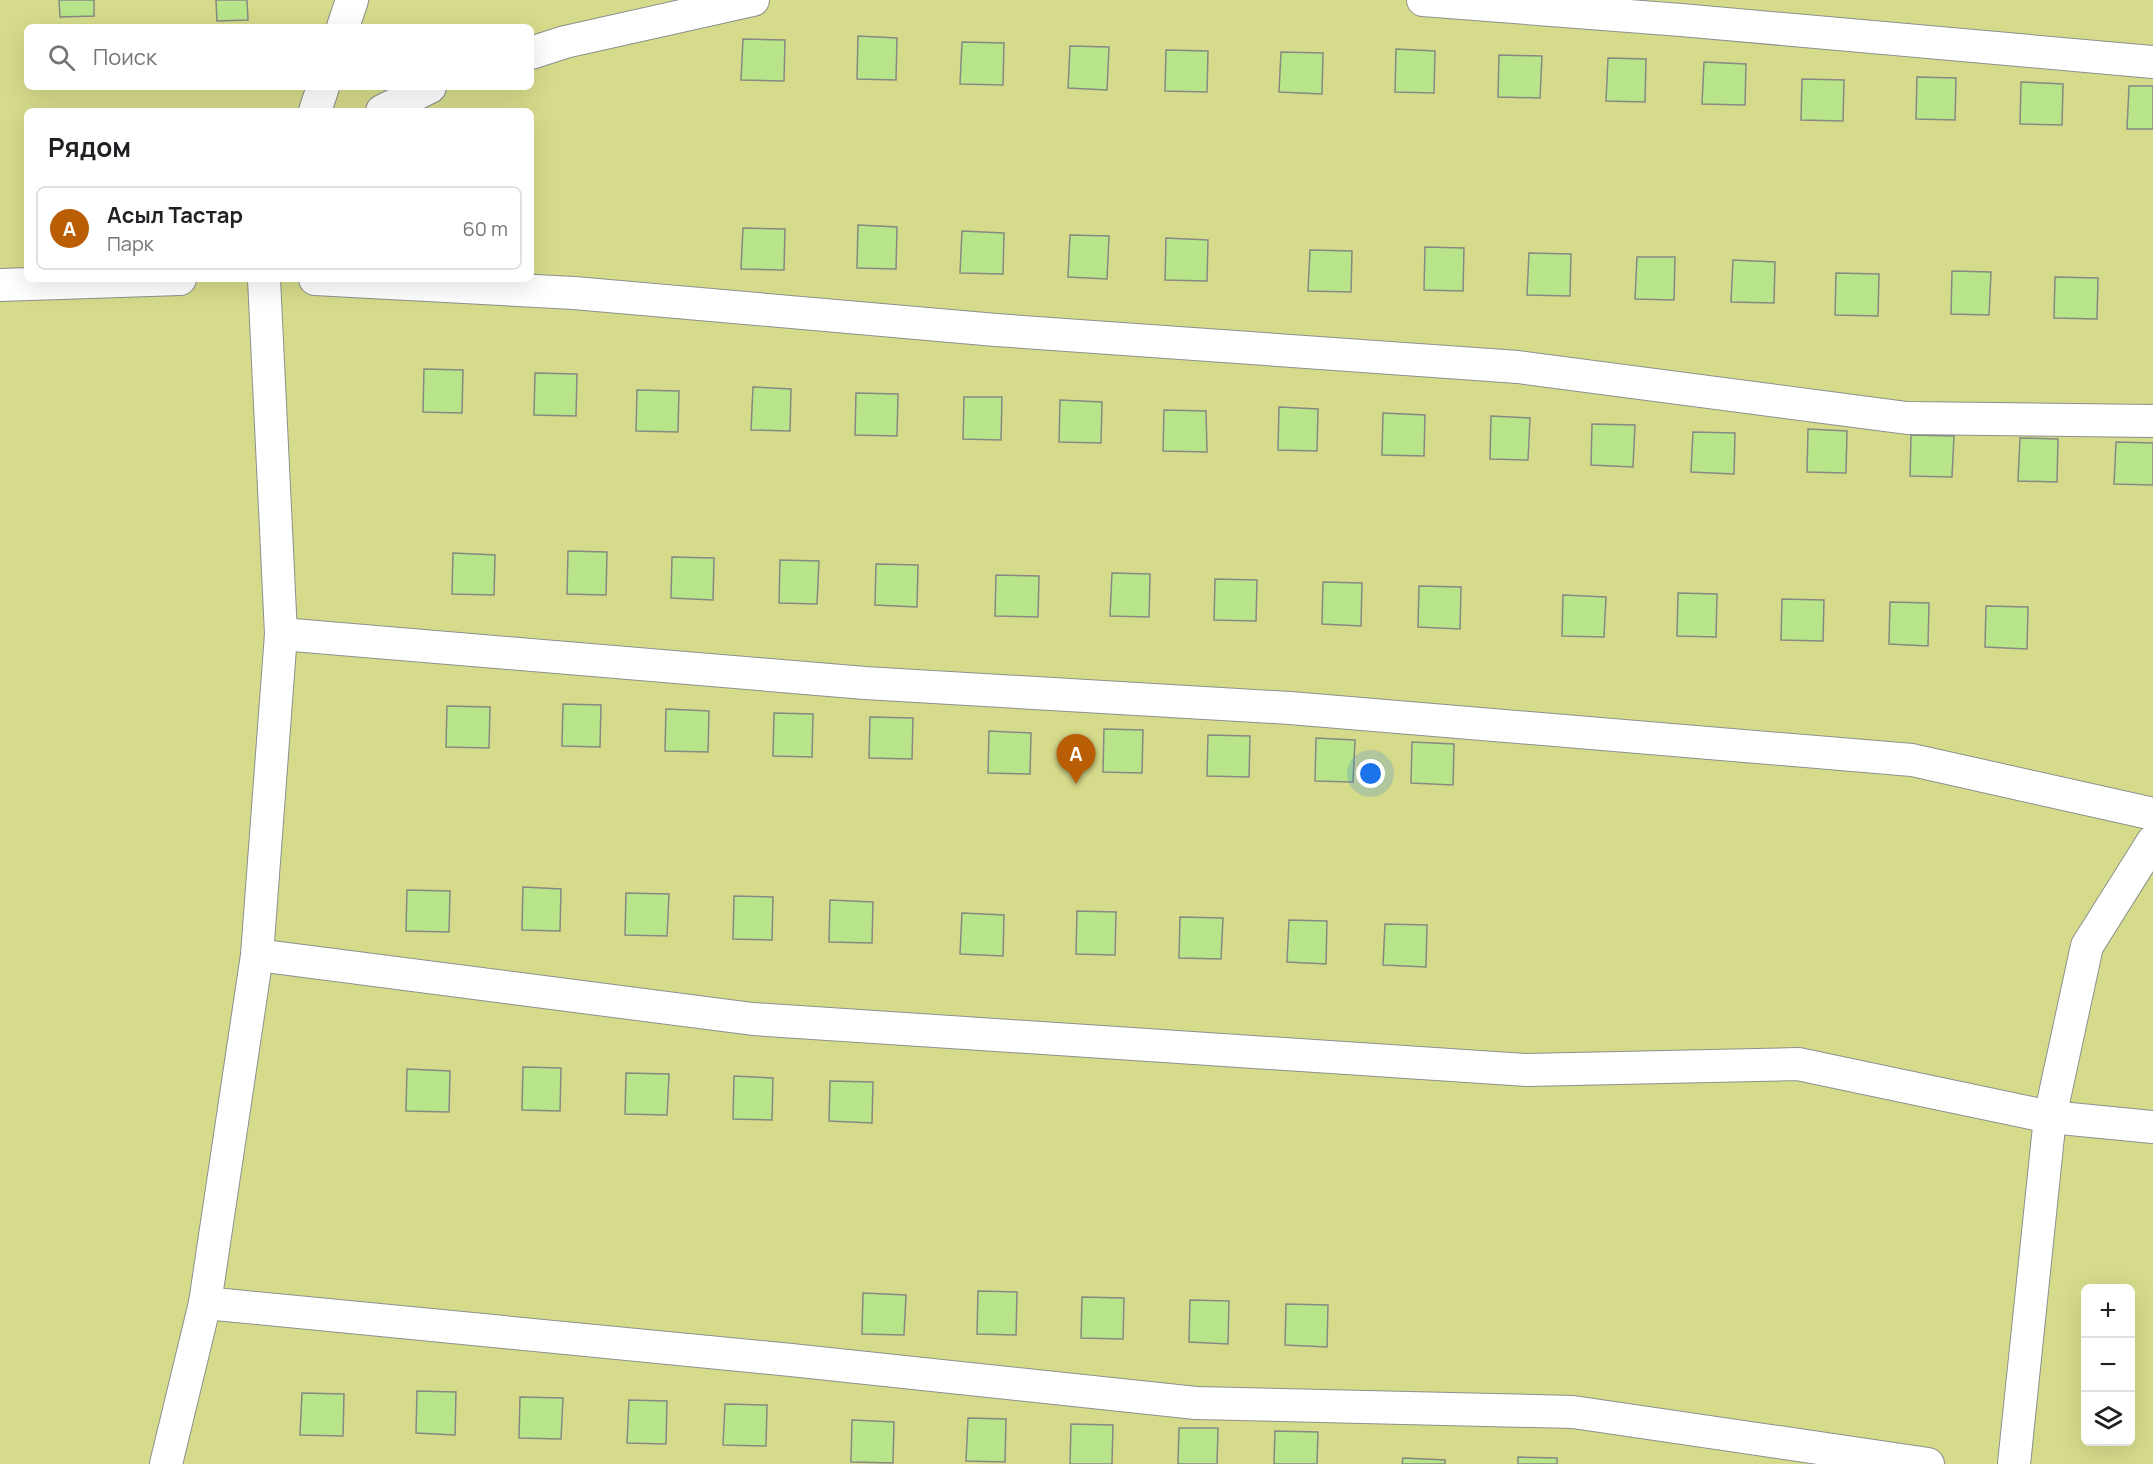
<!DOCTYPE html>
<html lang="ru">
<head>
<meta charset="utf-8">
<style>
  body { margin:0; font-family:Manrope,sans-serif; background:#f6f6f6; color:#202124 }
  .controls { position:absolute; right:18px; bottom:18px; display:grid; overflow:hidden; border-radius:9px; box-shadow:0 6px 24px #0002 }
  .controls button { width:54px; height:54px; display:grid; place-items:center; padding:0; border:0; border-bottom:2px solid #e0e0e0; background:#fff; color:#202124; font:30px sans-serif }
  .you { position:absolute; left:1371px; top:774px; width:21px; height:21px; margin:-15px; border:4px solid #fff; border-radius:50%; background:#1a73e8; box-shadow:0 0 0 9px #1a73e833 }
  .badge { display:grid; place-items:center; width:39px; height:39px; border-radius:50%; background:#ba5e05; color:#fff; font-size:20px; font-weight:700 }
  .pin { position:absolute; translate:-50% -50px; filter:drop-shadow(0 2px 3px #0008) }
  .pin::after { content:''; position:absolute; top:32px; width:21px; height:18px; background:inherit; clip-path:polygon(0 0,100% 0,50% 100%) }
  .list { margin:0; padding:0; list-style:none }
  h2 { display:flex; justify-content:space-between; align-items:center; height:78px; margin:0; padding:0 24px; font-size:26px }
  h2 small { font-size:20px; font-weight:400; color:#757577 }
  .list li { display:grid; grid-template-columns:39px 1fr auto; gap:18px; align-items:center; box-sizing:border-box; height:84px; margin:0 12px 12px; padding:0 12px; border:2px solid #e0e0e0; border-radius:9px }
  .list b { display:block; font-size:22px; white-space:nowrap }
  .list p { margin:0; font-size:20px; white-space:nowrap; color:#757577 }
  .list em { font-size:20px; font-style:normal; color:#757577 }
  .icon { flex:none; width:33px; height:33px; fill:none; stroke:currentColor; stroke-width:2; stroke-linecap:round; stroke-linejoin:round }
  .map { position:relative; flex:none; width:2153px; height:1464px; overflow:hidden }
  .search { position:absolute; background:#fff; box-shadow:0 6px 24px #0002; left:24px; top:24px; width:510px; height:66px; display:flex; align-items:center; gap:15px; box-sizing:border-box; padding:0 21px; border-radius:9px; color:#757577; font-size:22px }
  .panel { position:absolute; background:#fff; box-shadow:0 6px 24px #0002; left:24px; top:108px; width:510px; height:174px; border-radius:9px }
  .map>svg:first-child { display:block }
  .green { fill:#d6db8b; fill-rule:evenodd }
  .building { fill:#b8e58a; stroke:#868a83; stroke-width:1.5 }
  .lines { fill:none; stroke-linecap:round; stroke-linejoin:round }
  .street-casing { stroke:#8b918c; stroke-width:34 }
  .street { stroke:#fff; stroke-width:32 }
</style>
</head>
<body>
<div class="map">
<svg width="2153" height="1464" viewBox="0 0 2153 1464">
  <rect width="100%" height="100%" fill="#e8efe9"/>
  <!-- green -->
  <path class="green" d="M0 0H2153V1464H0ZM27 27H531V87H27ZM27 111H531V279H27ZM2086 1288H2130V1442H2086Z"/>
  <!-- building -->
  <g class="building">
    <polygon points="59,0 94,0 94,16 60,17"/>
    <polygon points="216,0 247,0 248,20 217,21"/>
    <polygon points="858,36 897,38 896,80 857,79"/>
    <polygon points="743,39 785,40 784,81 741,80"/>
    <polygon points="962,42 1004,43 1003,85 960,84"/>
    <polygon points="1070,46 1109,47 1107,90 1068,88"/>
    <polygon points="1396,49 1435,51 1434,93 1395,92"/>
    <polygon points="1166,50 1208,51 1207,92 1165,91"/>
    <polygon points="1281,52 1323,53 1322,94 1279,92"/>
    <polygon points="1499,55 1542,56 1540,98 1498,97"/>
    <polygon points="1608,58 1646,59 1645,102 1606,101"/>
    <polygon points="1704,62 1746,64 1745,105 1702,104"/>
    <polygon points="1917,77 1956,78 1955,120 1916,119"/>
    <polygon points="1802,79 1844,80 1843,121 1801,120"/>
    <polygon points="2021,82 2063,84 2062,125 2020,124"/>
    <polygon points="2129,86 2153,86 2153,129 2127,129"/>
    <polygon points="858,225 897,227 896,269 857,268"/>
    <polygon points="743,228 785,229 784,270 741,269"/>
    <polygon points="962,231 1004,233 1003,274 960,273"/>
    <polygon points="1070,235 1109,236 1107,279 1068,277"/>
    <polygon points="1166,238 1208,240 1207,281 1165,280"/>
    <polygon points="1425,247 1464,248 1463,291 1424,290"/>
    <polygon points="1310,250 1352,251 1351,292 1308,291"/>
    <polygon points="1529,253 1571,254 1570,296 1527,295"/>
    <polygon points="1637,257 1675,257 1674,300 1635,299"/>
    <polygon points="1733,260 1775,262 1774,303 1731,302"/>
    <polygon points="1952,271 1991,272 1989,315 1951,314"/>
    <polygon points="1836,273 1879,274 1878,316 1835,315"/>
    <polygon points="2055,277 2098,278 2097,319 2054,318"/>
    <polygon points="424,369 463,370 462,413 423,412"/>
    <polygon points="535,373 577,374 576,416 534,415"/>
    <polygon points="753,387 791,389 790,431 751,430"/>
    <polygon points="637,390 679,391 678,432 636,431"/>
    <polygon points="856,393 898,394 897,436 855,435"/>
    <polygon points="964,397 1002,397 1001,440 963,439"/>
    <polygon points="1060,400 1102,402 1101,443 1059,442"/>
    <polygon points="1279,407 1318,409 1317,451 1278,450"/>
    <polygon points="1164,410 1206,411 1207,452 1163,451"/>
    <polygon points="1383,413 1425,415 1424,456 1382,455"/>
    <polygon points="1491,416 1530,418 1528,460 1490,459"/>
    <polygon points="1592,424 1635,425 1633,467 1591,465"/>
    <polygon points="1808,429 1847,431 1846,473 1807,472"/>
    <polygon points="1693,432 1735,433 1734,474 1691,472"/>
    <polygon points="1911,435 1954,436 1952,477 1910,476"/>
    <polygon points="2020,438 2058,439 2057,482 2018,481"/>
    <polygon points="2116,442 2153,443 2153,485 2114,484"/>
    <polygon points="568,551 607,552 606,595 567,594"/>
    <polygon points="453,553 495,555 494,595 452,594"/>
    <polygon points="672,557 714,558 713,600 671,598"/>
    <polygon points="780,560 819,561 817,604 779,603"/>
    <polygon points="876,564 918,565 917,607 875,605"/>
    <polygon points="1112,573 1150,574 1149,617 1110,616"/>
    <polygon points="996,575 1039,576 1038,617 995,616"/>
    <polygon points="1215,579 1257,580 1256,621 1214,620"/>
    <polygon points="1323,582 1362,583 1361,626 1322,624"/>
    <polygon points="1419,586 1461,587 1460,629 1418,627"/>
    <polygon points="1678,593 1717,594 1716,637 1677,636"/>
    <polygon points="1563,595 1606,597 1604,637 1562,636"/>
    <polygon points="1782,599 1824,600 1823,641 1781,640"/>
    <polygon points="1890,602 1929,603 1928,646 1889,644"/>
    <polygon points="1986,606 2028,607 2027,649 1985,647"/>
    <polygon points="563,704 601,705 600,747 562,746"/>
    <polygon points="447,706 490,707 489,748 446,747"/>
    <polygon points="666,709 709,711 708,752 665,751"/>
    <polygon points="774,713 813,714 812,757 773,756"/>
    <polygon points="870,717 913,718 912,759 869,758"/>
    <polygon points="1104,729 1143,730 1142,773 1103,772"/>
    <polygon points="989,731 1031,733 1030,774 988,773"/>
    <polygon points="1208,735 1250,736 1249,777 1207,776"/>
    <polygon points="1316,738 1355,740 1353,782 1315,781"/>
    <polygon points="1412,742 1454,744 1453,785 1411,783"/>
    <polygon points="523,887 561,889 560,931 522,930"/>
    <polygon points="407,890 450,891 449,932 406,931"/>
    <polygon points="626,893 669,894 667,936 625,935"/>
    <polygon points="734,896 773,897 772,940 733,939"/>
    <polygon points="830,900 873,902 872,943 829,942"/>
    <polygon points="1077,911 1116,912 1115,955 1076,954"/>
    <polygon points="962,913 1004,915 1003,956 960,954"/>
    <polygon points="1180,917 1223,918 1221,959 1179,958"/>
    <polygon points="1289,920 1327,921 1326,964 1287,962"/>
    <polygon points="1385,924 1427,925 1426,967 1383,965"/>
    <polygon points="523,1067 561,1068 560,1111 522,1110"/>
    <polygon points="407,1069 450,1071 449,1112 406,1111"/>
    <polygon points="626,1073 669,1074 667,1115 625,1114"/>
    <polygon points="734,1076 773,1078 772,1120 733,1119"/>
    <polygon points="830,1081 873,1082 872,1123 829,1121"/>
    <polygon points="978,1291 1017,1292 1016,1335 977,1334"/>
    <polygon points="863,1293 906,1295 904,1335 862,1334"/>
    <polygon points="1082,1297 1124,1298 1123,1339 1081,1338"/>
    <polygon points="1190,1300 1229,1301 1228,1344 1189,1342"/>
    <polygon points="1286,1304 1328,1305 1327,1347 1285,1345"/>
    <polygon points="417,1391 456,1392 455,1435 416,1433"/>
    <polygon points="302,1393 344,1394 343,1436 300,1435"/>
    <polygon points="520,1397 563,1398 561,1439 519,1438"/>
    <polygon points="629,1400 667,1401 666,1444 627,1443"/>
    <polygon points="725,1404 767,1405 766,1446 723,1445"/>
    <polygon points="968,1418 1006,1419 1005,1462 966,1461"/>
    <polygon points="852,1420 894,1422 893,1463 851,1462"/>
    <polygon points="1071,1424 1113,1425 1112,1464 1070,1464"/>
    <polygon points="1179,1428 1218,1428 1217,1464 1178,1464"/>
    <polygon points="1275,1431 1318,1432 1317,1464 1274,1464"/>
    <polygon points="1518,1457 1557,1458 1557,1464 1518,1464"/>
    <polygon points="1403,1458 1445,1460 1445,1464 1402,1464"/>
  </g>
  <g class="lines">
    <!-- street casing -->
    <g class="street-casing">
      <g id="street">
        <polyline points="1423,0 1681,20 2153,62"/>
        <polyline points="343,27 352,0"/>
        <polyline points="531,53 565,42 753,0"/>
        <polyline points="315,111 323,87"/>
        <polyline points="382,111 430,87"/>
        <polyline points="315,279 574,293 996,330 1518,367 1907,418 2153,421"/>
        <polyline points="0,285 180,279"/>
        <polyline points="281,634 865,683 1290,708 1912,760 2153,814"/>
        <polyline points="257,955 753,1019 1527,1070 1798,1064 2050,1117 2153,1127"/>
        <polyline points="205,1303 791,1360 1196,1403 1573,1412 1928,1464"/>
        <polyline points="166,1464 205,1303 257,955 281,634 264,279"/>
        <polyline points="2014,1464 2050,1117 2087,946 2153,841"/>
      </g>
    </g>
    <!-- street -->
    <use href="#street" class="street"/>
  </g>
</svg>
<div class="controls">
<button>+</button>
<button>−</button>
<button><svg class="icon" aria-label="layers" viewBox="0 0 24 24"><path d="M12 4l9 5-9 5-9-5zM3 14l9 5 9-5"/></svg></button>
</div>
<div class="you"></div>
<div class="pin badge" style="left:1076px;top:784px">A</div>
<div class="search"><svg class="icon" aria-label="search" viewBox="0 0 24 24"><circle cx="10" cy="10" r="6"/><path d="M15 15l6 6"/></svg>Поиск</div>
<section class="panel">
<h2>Рядом<small></small></h2>
<ul class="list">
<li><span class="badge">A</span><div><b>Асыл Тастар</b><p>Парк</p></div><em>60 m</em></li>
</ul>
</section>
</div>
</body>
</html>
